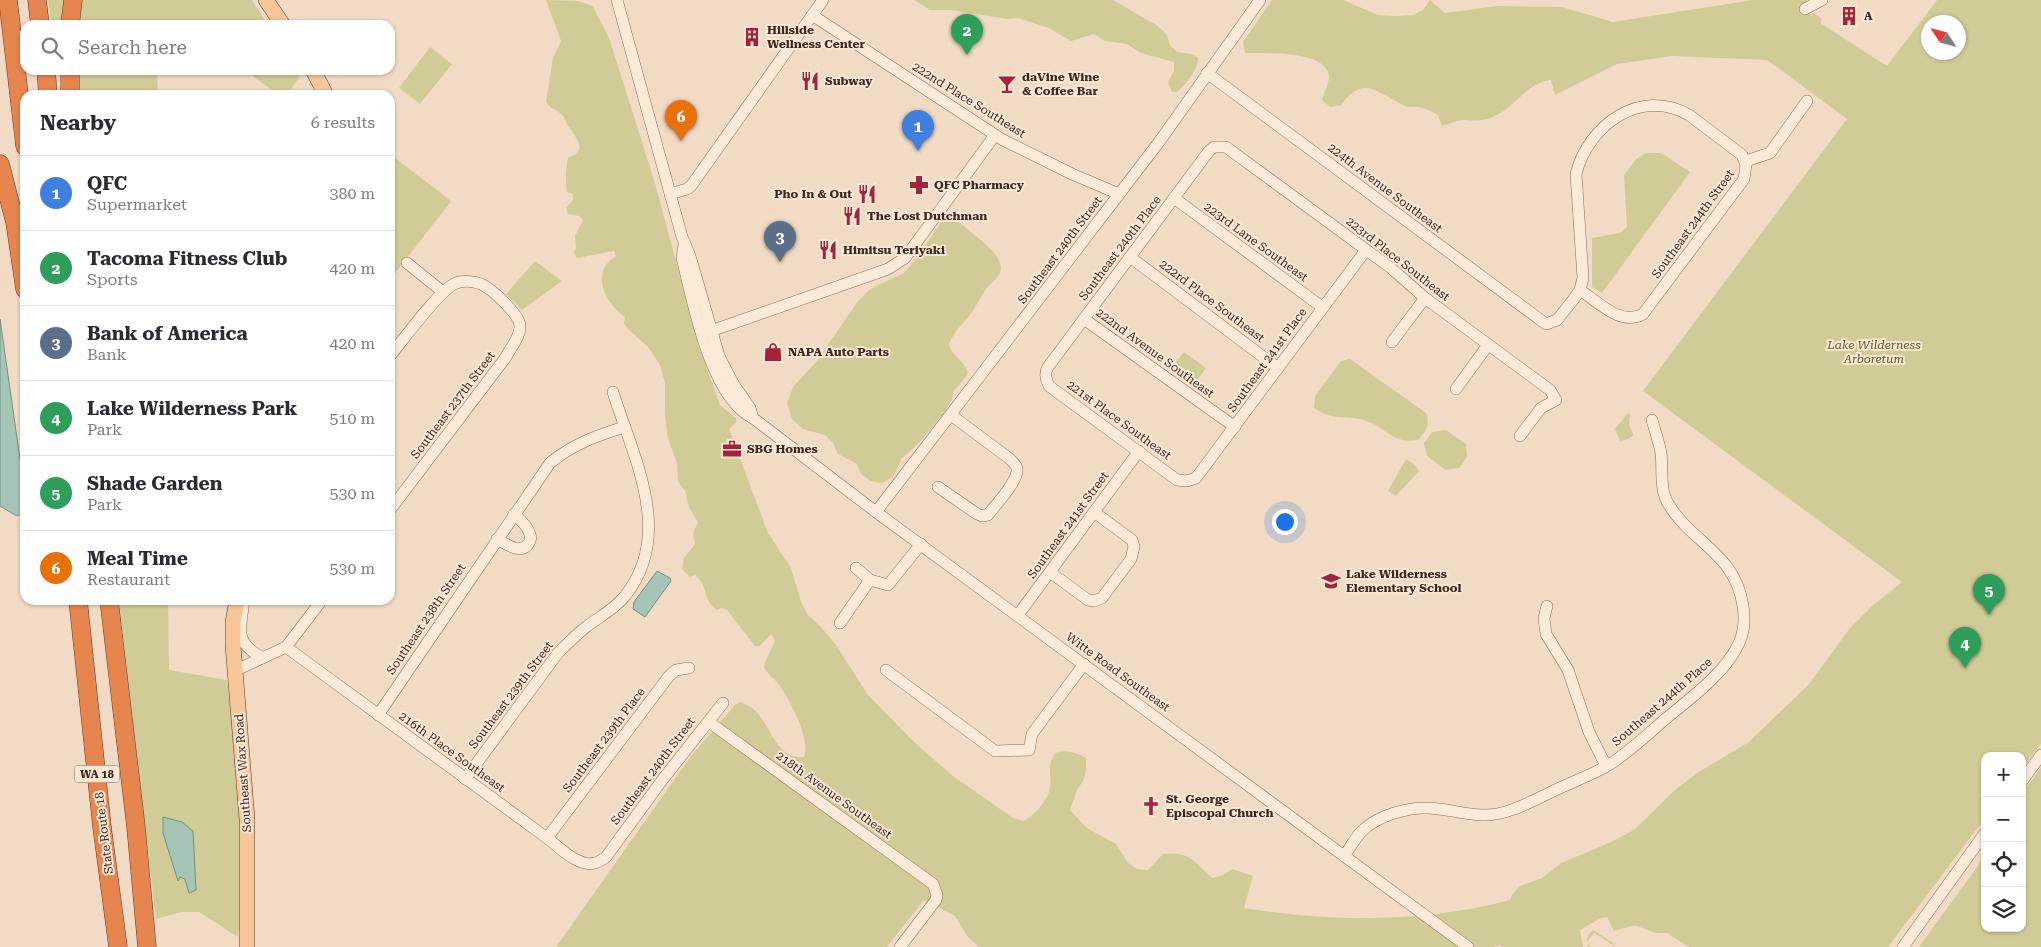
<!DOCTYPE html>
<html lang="en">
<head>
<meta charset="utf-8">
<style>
  body { margin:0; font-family:"Roboto Serif",serif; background:#f7f7f7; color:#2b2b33 }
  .controls { position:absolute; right:15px; bottom:15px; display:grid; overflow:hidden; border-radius:10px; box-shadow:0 1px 4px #0004 }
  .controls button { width:45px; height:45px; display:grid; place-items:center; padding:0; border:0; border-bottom:1px solid #e1e1e2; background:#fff; color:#2b2b33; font:25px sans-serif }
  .compass { position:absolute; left:1921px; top:15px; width:45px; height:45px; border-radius:50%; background:#fff; box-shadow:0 1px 4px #0004; rotate:306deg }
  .you { position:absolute; left:1284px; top:521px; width:18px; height:18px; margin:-12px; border:4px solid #fff; border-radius:50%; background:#1a73e8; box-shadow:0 0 0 8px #1a73e833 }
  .badge { display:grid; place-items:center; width:32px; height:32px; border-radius:50%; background:#a3233f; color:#fff; font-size:16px; font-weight:700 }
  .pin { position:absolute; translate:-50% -41px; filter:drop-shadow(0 1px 2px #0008) }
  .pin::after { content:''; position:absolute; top:26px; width:18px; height:15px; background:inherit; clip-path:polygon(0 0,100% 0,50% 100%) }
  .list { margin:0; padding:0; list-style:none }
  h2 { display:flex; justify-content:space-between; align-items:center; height:65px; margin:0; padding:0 20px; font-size:21px }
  h2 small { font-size:16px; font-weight:400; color:#7c7c81 }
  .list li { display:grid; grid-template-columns:32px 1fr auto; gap:15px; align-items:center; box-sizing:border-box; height:75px; padding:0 20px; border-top:1px solid #e1e1e2 }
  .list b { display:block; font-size:19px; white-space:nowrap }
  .list p { margin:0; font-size:16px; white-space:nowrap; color:#7c7c81 }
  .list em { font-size:16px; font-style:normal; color:#7c7c81 }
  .icon { flex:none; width:28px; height:28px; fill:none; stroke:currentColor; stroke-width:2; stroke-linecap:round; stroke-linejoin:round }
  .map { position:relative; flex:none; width:2041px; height:947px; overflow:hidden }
  .search { position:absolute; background:#fff; box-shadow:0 1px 4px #0004; left:20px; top:20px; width:375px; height:55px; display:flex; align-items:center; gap:12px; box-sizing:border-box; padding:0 18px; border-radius:15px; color:#7c7c81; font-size:19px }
  .panel { position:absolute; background:#fff; box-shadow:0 1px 4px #0004; left:20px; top:90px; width:375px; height:515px; border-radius:15px }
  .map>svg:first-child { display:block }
  .green { fill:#d1cc97; fill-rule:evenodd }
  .water { fill:#a7c5b6; stroke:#6c9482 }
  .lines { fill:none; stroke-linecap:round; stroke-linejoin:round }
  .minor-casing { stroke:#8f6a59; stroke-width:12 }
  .major-casing { stroke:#5c392d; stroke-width:16 }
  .highway-casing { stroke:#5c392d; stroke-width:19 }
  .minor { stroke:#fcead9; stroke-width:11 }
  .major { stroke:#f7c79a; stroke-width:15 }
  .highway { stroke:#e7854f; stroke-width:18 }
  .labels { text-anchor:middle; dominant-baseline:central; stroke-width:4; stroke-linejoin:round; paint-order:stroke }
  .shield { fill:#f9e7d5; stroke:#766155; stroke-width:1 }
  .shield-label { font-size:11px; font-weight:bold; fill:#3e271e }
  .poi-label { font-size:12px; font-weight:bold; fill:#3e271e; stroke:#f9e7d5; text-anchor:start }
  .street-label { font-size:12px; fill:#3e271e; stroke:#f9e7d5 }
  .park-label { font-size:12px; font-style:italic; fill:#5a5c23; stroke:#f9e7d5 }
</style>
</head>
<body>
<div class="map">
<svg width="2041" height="947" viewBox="0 0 2041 947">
  <rect width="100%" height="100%" fill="#f2dbc5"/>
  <!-- green -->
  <g class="green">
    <polygon points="48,0 68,0 66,25 52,25"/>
    <polygon points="80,0 252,0 268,25 182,25 178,22 175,25 77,25"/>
    <path d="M546 0 578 1 593 6C598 18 605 28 610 41L655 183 698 344 720 405 736 418V423L729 429 768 533 791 568 801 602 808 615 821 627 836 645 868 695 915 743 953 776 1013 818 1024 821C1035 814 1048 801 1050 787 1052 772 1046 769 1055 753 1068 750 1075 752 1086 758V770L1083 781 1077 790 1070 810 1087 828 1116 844 1128 863 1137 869 1148 870 1163 854C1191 852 1193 860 1212 878L1223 875 1232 869 1253 876 1244 908C1333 922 1422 923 1510 900L1512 895 1520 886 1542 878 1561 863 1609 843 1634 830 1674 791 1697 773 1749 742 1809 684 1850 628 1872 606 1902 582 1643 391 1847 119 1767 60 1672 56 1617 64 1555 95 1551 80C1526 83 1517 106 1495 116 1484 121 1476 121 1465 120 1457 120 1449 124 1442 126L1438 115C1431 111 1424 107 1416 107 1412 106 1408 108 1405 106 1378 94 1364 73 1341 105L1330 107 1322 100C1324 93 1328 85 1329 78 1330 50 1263 53 1245 53L1243 42 1272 0H1343L1378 15 1397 16 1413 15 1423 10 1430 0 1445 13 1497 6 1562 7 1613 22 1753 0H1806L1811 16 1814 13 1822 19 1820 23 1887 66 1937 0H2041V744L2022 769V756H1985V818L1888 947H1689L1667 933H1655L1637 926H1631L1614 931 1607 917 1601 918 1580 930 1583 947H1502L1500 945 1493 947H979L967 936 955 916 924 900 887 947H556L691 756 735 705 740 702C743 704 748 705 751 707 771 721 774 760 804 757 811 739 790 700 779 685 774 678 768 675 764 667L765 662 775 641 771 634 760 646H755L727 610 722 608 717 610C702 600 709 586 695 575L690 577 682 569 684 558 695 544 693 533 698 522 689 508 685 491 678 482 677 463 668 439 665 414V383L660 365 648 347 627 328 624 323 625 317C605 303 589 272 616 256L614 251 577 258 574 253 576 247 575 236 583 220 579 216 568 214 566 208 573 200V194L567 192C565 185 566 165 568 158 591 150 573 135 567 124 565 120 565 117 561 114 555 108 552 111 546 102L553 58 561 41ZM1928 22H1958V52H1928Z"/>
    <path d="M914 0H1113L1158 26 1167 35 1170 45 1177 52 1192 54 1198 58C1198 70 1186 84 1177 92H1172L1168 82 1174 71V62L1141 53 1127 44 1105 41 1094 34 1071 41 1049 28 1018 18 1007 19 951 10H930Z"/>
    <polygon points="430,47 452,64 420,104 399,88"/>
    <polygon points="75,70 157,70 158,95 76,95"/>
    <polygon points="244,70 296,70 300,76 291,89 299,95 279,95"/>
    <polygon points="1646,153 1661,153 1690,172 1602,293 1592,287 1592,238 1620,233 1627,227 1624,175 1636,159"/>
    <polygon points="390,154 451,201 390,280"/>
    <path d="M944 218C958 218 967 229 977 237 985 243 1000 256 1001 267 1001 278 991 282 986 289 980 298 976 307 969 316 961 326 955 330 949 344 951 356 966 361 968 374L953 392V397L944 413 919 443 902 458 893 477 882 483 871 481 861 474 857 464 838 454 833 443 825 435 803 429 792 419 787 403 793 387 816 362 858 301 870 289 904 273 917 258Z"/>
    <polygon points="535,261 562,281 522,310 506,294"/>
    <polygon points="1184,352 1206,368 1197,381 1174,364"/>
    <path d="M1350 359 1426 413C1431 425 1426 431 1418 440 1393 444 1389 430 1369 422 1349 413 1335 423 1314 408L1315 396 1341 361Z"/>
    <polygon points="1628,413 1630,414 1629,425 1634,435 1628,439 1620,441 1615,429"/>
    <polygon points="1446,430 1466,444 1467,457 1459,468 1446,470 1427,456 1424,443 1432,432"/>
    <polygon points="1406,459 1414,464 1419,471 1396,496 1388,491"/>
    <polygon points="119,600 168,600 169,670 227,680 239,776 241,903 238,937 199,912 182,912 156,919"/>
    <polygon points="2041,767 2041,947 1919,947 1985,856 1985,928 2022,928 2022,809 2025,807 2022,794"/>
    <path d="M1593 930 1612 942 1616 947 1594 933 1586 943 1592 947H1588C1585 941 1588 934 1593 930Z"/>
  </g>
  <!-- water -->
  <g class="water">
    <path d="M0 319 25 494C25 504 27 512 17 516L0 506Z"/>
    <polygon points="657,571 670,578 671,581 645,617 633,609 634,602"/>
    <polygon points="163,817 182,822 193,831 196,890 189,893 185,879 180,877 178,881 163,833"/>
  </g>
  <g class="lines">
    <!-- minor casing -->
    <g class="minor-casing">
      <g id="minor">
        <polyline points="617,0 682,237 690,256 719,356 734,385 750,408 753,418"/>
        <polyline points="1805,9 1822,0"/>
        <polyline points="812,15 1003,140 1072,174 1119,194"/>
        <path d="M1207 73 1546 324 1557 320 1573 300 1580 290 1583 278 1576 174C1588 125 1641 87 1689 115L1742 155 1746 165 1744 179 1643 314C1621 327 1597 301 1580 290"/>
        <polyline points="1746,161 1770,153 1807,101"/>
        <polyline points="670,194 687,189 691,186 823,0"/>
        <polyline points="1174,198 1322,307"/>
        <path d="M684 245 682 258C693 302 710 397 753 418L876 512 1468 947"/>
        <path d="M1366 250 1196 478 1187 481 1177 480 1049 386C1046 379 1044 373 1048 367L1209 151 1214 147H1226L1391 268 1425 298 1550 390 1556 400 1541 408 1520 436"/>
        <polyline points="1130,257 1278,368"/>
        <polyline points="407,263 443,292"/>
        <polyline points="1084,319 1235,427"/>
        <polyline points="706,326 711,331 888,269 905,258 995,135"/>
        <polyline points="1392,342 1425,298"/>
        <path d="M390 356C403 340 438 292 454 284 462 280 473 281 481 284 492 289 518 313 520 325 521 336 511 347 506 357L390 510"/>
        <polyline points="1456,389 1488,345"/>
        <path d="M938 487 977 514 982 516 988 515C995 505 1019 481 1017 468 1016 464 1012 462 1010 459L951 415"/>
        <polyline points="876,512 1159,142 1260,0"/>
        <path d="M497 539C505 543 521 556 529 543 531 540 531 536 529 532 527 525 519 519 514 514"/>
        <polyline points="856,568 870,580 888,585 921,544"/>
        <polyline points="1050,572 1088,600 1094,601 1102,598 1131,559 1134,547 1132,540 1094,512"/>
        <path d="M244 601C240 630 234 643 263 658"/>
        <polyline points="1547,606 1544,618 1546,634 1568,670 1589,732 1606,766"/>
        <polyline points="1018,615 1139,451"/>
        <polyline points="840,623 870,580"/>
        <path d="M286 647 547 838C559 847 579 868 595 863 599 862 603 859 606 857L663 779 723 703"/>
        <polyline points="886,670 995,751 1029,750 1032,734 1084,664"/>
        <polyline points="234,671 286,647 322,600"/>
        <path d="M378 715 550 463C573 444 596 436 624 427"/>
        <polyline points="709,722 933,884 937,895 936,900 900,947"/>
        <path d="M465 779 558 653C567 644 576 635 586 627 599 617 615 609 625 596 675 534 633 457 613 392"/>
        <polyline points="2022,781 2041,755"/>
        <polyline points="547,838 669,676 676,670 689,668"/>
        <path d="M1344 856C1350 848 1355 838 1362 831 1377 816 1407 807 1429 808 1461 810 1481 822 1514 809 1531 803 1546 794 1562 787 1577 780 1593 774 1607 766 1627 754 1645 737 1663 721 1688 700 1726 673 1739 643 1744 632 1745 618 1743 606 1735 553 1693 544 1669 505 1659 490 1663 469 1661 453 1659 442 1655 431 1652 420"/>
        <polyline points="1903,947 1985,833"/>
      </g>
    </g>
    <!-- major casing -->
    <g class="major-casing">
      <g id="major">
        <polyline points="266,0 283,25"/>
        <polyline points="313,70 326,95"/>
        <polyline points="237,600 233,622 233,645 247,819 247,947"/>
      </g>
    </g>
    <!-- highway casing -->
    <g class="highway-casing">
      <g id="highway">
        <polyline points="8,0 25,146"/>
        <polyline points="37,0 40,25"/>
        <polyline points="70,25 73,0"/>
        <polyline points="46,70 48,95"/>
        <polyline points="70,70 70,95"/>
        <polyline points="0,164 15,222 25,289"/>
        <polyline points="78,600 102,827 118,947"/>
        <polyline points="109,600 136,827 147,947"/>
      </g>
    </g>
    <!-- minor -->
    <use href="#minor" class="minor"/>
    <!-- major -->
    <use href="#major" class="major"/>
    <!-- highway -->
    <use href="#highway" class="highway"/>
  </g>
  <!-- icons -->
  <defs>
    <g id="building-bare" transform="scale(1.5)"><path d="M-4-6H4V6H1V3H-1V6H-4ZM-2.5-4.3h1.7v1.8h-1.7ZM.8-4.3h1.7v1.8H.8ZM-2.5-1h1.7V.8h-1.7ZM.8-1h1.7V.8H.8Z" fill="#a3233f" stroke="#f9e7d5" stroke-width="2.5" paint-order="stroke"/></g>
    <g id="restaurant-bare" transform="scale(1.5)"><path d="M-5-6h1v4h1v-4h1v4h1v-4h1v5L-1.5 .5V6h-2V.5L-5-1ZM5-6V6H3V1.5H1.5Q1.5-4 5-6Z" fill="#a3233f" stroke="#f9e7d5" stroke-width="2.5" paint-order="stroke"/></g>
    <g id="bar-bare" transform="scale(1.5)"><path d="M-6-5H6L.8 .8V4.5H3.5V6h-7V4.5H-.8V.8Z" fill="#a3233f" stroke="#f9e7d5" stroke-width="2.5" paint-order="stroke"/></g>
    <g id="pharmacy-bare" transform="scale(1.5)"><path d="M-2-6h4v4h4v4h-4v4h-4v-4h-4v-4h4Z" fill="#a3233f" stroke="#f9e7d5" stroke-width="2.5" paint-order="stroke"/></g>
    <g id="shop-bare" transform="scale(1.5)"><path d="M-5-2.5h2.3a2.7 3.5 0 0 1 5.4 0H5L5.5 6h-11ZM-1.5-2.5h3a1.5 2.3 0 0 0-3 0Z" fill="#a3233f" stroke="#f9e7d5" stroke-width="2.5" paint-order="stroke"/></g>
    <g id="office-bare" transform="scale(1.5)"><path d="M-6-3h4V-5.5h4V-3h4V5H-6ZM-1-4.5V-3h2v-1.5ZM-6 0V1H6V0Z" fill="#a3233f" stroke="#f9e7d5" stroke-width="2.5" paint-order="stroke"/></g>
    <g id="school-bare" transform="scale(1.5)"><path d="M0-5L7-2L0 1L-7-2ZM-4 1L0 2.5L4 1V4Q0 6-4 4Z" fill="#a3233f" stroke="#f9e7d5" stroke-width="2.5" paint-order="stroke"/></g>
    <g id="church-bare" transform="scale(1.5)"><path d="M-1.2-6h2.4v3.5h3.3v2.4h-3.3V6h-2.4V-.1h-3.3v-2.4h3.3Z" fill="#a3233f" stroke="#f9e7d5" stroke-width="2.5" paint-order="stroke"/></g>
  </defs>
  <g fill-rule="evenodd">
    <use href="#building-bare" x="1849" y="16"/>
    <use href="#building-bare" x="752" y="37"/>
    <use href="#restaurant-bare" x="810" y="81"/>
    <use href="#bar-bare" x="1007" y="84"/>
    <use href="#pharmacy-bare" x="919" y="185"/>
    <use href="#restaurant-bare" x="867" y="194"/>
    <use href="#restaurant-bare" x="852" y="216"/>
    <use href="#restaurant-bare" x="828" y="250"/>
    <use href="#shop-bare" x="773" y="352"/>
    <use href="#office-bare" x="732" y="449"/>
    <use href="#school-bare" x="1331" y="581"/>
    <use href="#church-bare" x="1151" y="806"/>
  </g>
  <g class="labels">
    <!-- shield labels -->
    <rect class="shield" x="74.5" y="765.5" width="45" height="17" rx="4"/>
    <g class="shield-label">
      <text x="97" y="774">WA 18</text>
    </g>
    <!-- poi labels -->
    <g class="poi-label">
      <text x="1864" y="16">A</text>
      <text x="767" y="30">Hillside<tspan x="767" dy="14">Wellness Center</tspan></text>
      <text x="1022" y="77">daVine Wine<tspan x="1022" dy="14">&amp; Coffee Bar</tspan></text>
      <text x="825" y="81">Subway</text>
      <text x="934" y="185">QFC Pharmacy</text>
      <text x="852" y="194" text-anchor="end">Pho In &amp; Out</text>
      <text x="867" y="216">The Lost Dutchman</text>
      <text x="843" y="250">Himitsu Teriyaki</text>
      <text x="788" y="352">NAPA Auto Parts</text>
      <text x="747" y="449">SBG Homes</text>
      <text x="1346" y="574">Lake Wilderness<tspan x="1346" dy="14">Elementary School</tspan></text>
      <text x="1166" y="799">St. George<tspan x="1166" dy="14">Episcopal Church</tspan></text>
    </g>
    <!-- street labels -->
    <g class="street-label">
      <text transform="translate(969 100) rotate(32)">222nd Place Southeast</text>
      <text transform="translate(1385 188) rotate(37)">224th Avenue Southeast</text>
      <text transform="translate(1693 224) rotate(-54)">Southeast 244th Street</text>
      <text transform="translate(1256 242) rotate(36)">223rd Lane Southeast</text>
      <text transform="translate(1120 248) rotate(-53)">Southeast 240th Place</text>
      <text transform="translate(1060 250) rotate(-53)">Southeast 240th Street</text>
      <text transform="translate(1398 259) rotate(38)">223rd Place Southeast</text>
      <text transform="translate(1212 301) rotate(37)">222rd Place Southeast</text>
      <text transform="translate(1155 353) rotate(36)">222nd Avenue Southeast</text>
      <text transform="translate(1267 360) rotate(-54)">Southeast 241st Place</text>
      <text transform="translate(453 405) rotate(-53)">Southeast 237th Street</text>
      <text transform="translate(1119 420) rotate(36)">221st Place Southeast</text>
      <text transform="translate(1068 525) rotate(-54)">Southeast 241st Street</text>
      <text transform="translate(426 619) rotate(-56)">Southeast 238th Street</text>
      <text transform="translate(1118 672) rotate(36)">Witte Road Southeast</text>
      <text transform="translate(511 695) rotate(-53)">Southeast 239th Street</text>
      <text transform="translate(1662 702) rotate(-41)">Southeast 244th Place</text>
      <text transform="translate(604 740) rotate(-53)">Southeast 239th Place</text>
      <text transform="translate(452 752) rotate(36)">216th Place Southeast</text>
      <text transform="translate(653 771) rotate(-53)">Southeast 240th Street</text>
      <text transform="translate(243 773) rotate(-94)">Southeast Wax Road</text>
      <text transform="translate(834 795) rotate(36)">218th Avenue Southeast</text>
      <text transform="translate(104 833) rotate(-97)">State Route 18</text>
    </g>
    <!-- park labels -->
    <g class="park-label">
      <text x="1874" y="345">Lake Wilderness<tspan x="1874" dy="14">Arboretum</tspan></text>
    </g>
  </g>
</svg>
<div class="controls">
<button>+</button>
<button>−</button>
<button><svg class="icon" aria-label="locate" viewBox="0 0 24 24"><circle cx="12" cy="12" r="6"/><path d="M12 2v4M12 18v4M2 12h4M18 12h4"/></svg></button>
<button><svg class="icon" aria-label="layers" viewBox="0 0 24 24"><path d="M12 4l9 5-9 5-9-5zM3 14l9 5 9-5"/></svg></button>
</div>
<svg class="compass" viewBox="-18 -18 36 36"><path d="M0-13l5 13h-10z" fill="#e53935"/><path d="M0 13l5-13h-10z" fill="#7c7c81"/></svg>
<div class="you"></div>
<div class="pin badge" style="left:918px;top:151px;background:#3f7fe0">1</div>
<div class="pin badge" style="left:967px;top:55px;background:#2e9e5b">2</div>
<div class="pin badge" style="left:780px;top:262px;background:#5c6f8a">3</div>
<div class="pin badge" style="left:1965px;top:668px;background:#2e9e5b">4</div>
<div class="pin badge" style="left:1989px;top:615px;background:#2e9e5b">5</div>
<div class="pin badge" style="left:681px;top:141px;background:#e8710a">6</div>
<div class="search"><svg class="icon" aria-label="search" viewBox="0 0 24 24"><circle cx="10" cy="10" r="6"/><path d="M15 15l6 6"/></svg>Search here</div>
<section class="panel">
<h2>Nearby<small>6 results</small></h2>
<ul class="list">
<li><span class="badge" style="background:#3f7fe0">1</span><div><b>QFC</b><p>Supermarket</p></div><em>380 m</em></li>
<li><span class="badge" style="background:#2e9e5b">2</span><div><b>Tacoma Fitness Club</b><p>Sports</p></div><em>420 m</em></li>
<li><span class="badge" style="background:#5c6f8a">3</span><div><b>Bank of America</b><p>Bank</p></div><em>420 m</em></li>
<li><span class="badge" style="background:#2e9e5b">4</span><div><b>Lake Wilderness Park</b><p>Park</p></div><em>510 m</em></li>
<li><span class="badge" style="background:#2e9e5b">5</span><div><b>Shade Garden</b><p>Park</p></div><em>530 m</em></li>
<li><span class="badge" style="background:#e8710a">6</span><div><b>Meal Time</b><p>Restaurant</p></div><em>530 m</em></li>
</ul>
</section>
</div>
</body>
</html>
